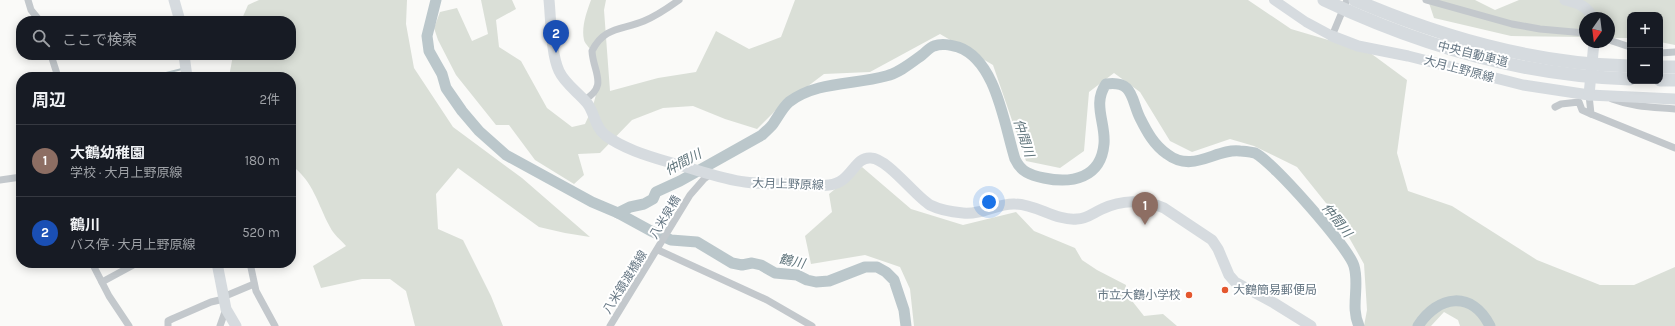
<!DOCTYPE html>
<html lang="ja">
<head>
<meta charset="utf-8">
<style>
  body { margin:0; font-family:Karla,"Noto Sans JP",sans-serif; background:#242831; color:#f1f3f6 }
  .controls { position:absolute; right:12px; top:12px; display:grid; overflow:hidden; border-radius:8px; box-shadow:0 2px 10px #0003 }
  .controls button { width:36px; height:36px; display:grid; place-items:center; padding:0; border:0; border-bottom:1px solid #363941; background:#171b24; color:#f1f3f6; font:20px sans-serif }
  .compass { position:absolute; left:1579px; top:12px; width:36px; height:36px; border-radius:50%; background:#171b24; box-shadow:0 2px 10px #0003; rotate:194deg }
  .you { position:absolute; left:989px; top:202px; width:14px; height:14px; margin:-10px; border:3px solid #fff; border-radius:50%; background:#1a73e8; box-shadow:0 0 0 6px #1a73e833 }
  .badge { display:grid; place-items:center; width:26px; height:26px; border-radius:50%; background:#e4572e; color:#fff; font-size:13px; font-weight:700 }
  .pin { position:absolute; translate:-50% -33px; filter:drop-shadow(0 1px 2px #0008) }
  .pin::after { content:''; position:absolute; top:21px; width:14px; height:12px; background:inherit; clip-path:polygon(0 0,100% 0,50% 100%) }
  .list { margin:0; padding:0; list-style:none }
  h2 { display:flex; justify-content:space-between; align-items:center; height:52px; margin:0; padding:0 16px; font-size:17px }
  h2 small { font-size:13px; font-weight:400; color:#9ea1a6 }
  .list li { display:grid; grid-template-columns:26px 1fr auto; gap:12px; align-items:center; box-sizing:border-box; height:72px; padding:0 16px; border-top:1px solid #363941 }
  .list b { display:block; font-size:15px; white-space:nowrap }
  .list p { margin:0; font-size:13px; white-space:nowrap; color:#9ea1a6 }
  .list em { font-size:13px; font-style:normal; color:#9ea1a6 }
  .icon { flex:none; width:22px; height:22px; fill:none; stroke:currentColor; stroke-width:2; stroke-linecap:round; stroke-linejoin:round }
  .map { position:relative; flex:none; width:1675px; height:326px; overflow:hidden }
  .search { position:absolute; background:#171b24; box-shadow:0 2px 10px #0003; left:16px; top:16px; width:280px; height:44px; display:flex; align-items:center; gap:10px; box-sizing:border-box; padding:0 14px; border-radius:16px; color:#9ea1a6; font-size:15px }
  .panel { position:absolute; background:#171b24; box-shadow:0 2px 10px #0003; left:16px; top:72px; width:280px; height:196px; border-radius:16px }
  .map>svg:first-child { display:block }
  .green { fill:#dadfd7 }
  .lines { fill:none; stroke-linecap:round; stroke-linejoin:round }
  .stream { stroke:#bbc7cb; stroke-width:2 }
  .river { stroke:#bbc7cb; stroke-width:11 }
  .street { stroke:#c3c8cc; stroke-width:7 }
  .secondary { stroke:#d6dbdf; stroke-width:10 }
  .primary { stroke:#d6dbdf; stroke-width:11 }
  .highway { stroke:#d6dbdf; stroke-width:13 }
  .poi-dot { fill:#e4572e; stroke:#fff; stroke-width:1.5 }
  .labels { text-anchor:middle; dominant-baseline:central; stroke-width:4; stroke-linejoin:round; paint-order:stroke }
  .street-label { font-size:12px; fill:#657683; stroke:#fff }
  .poi-label { font-size:12px; fill:#657683; stroke:#fff; text-anchor:start }
  .water-label { font-size:13px; font-style:italic; fill:#60757c; stroke:#fff }
</style>
</head>
<body>
<div class="map">
<svg width="1675" height="326" viewBox="0 0 1675 326">
  <rect width="100%" height="100%" fill="#fafaf8"/>
  <!-- green -->
  <g class="green">
    <path d="M259 0H407L406 24 414 68 453 127 522 178 590 237 565 233 539 227 458 168 436 194 438 229 463 240 491 296 503 326H415L406 291 390 279H362L321 288 313 266 346 246C341 240 333 234 330 227 317 203 314 182 291 165V77H229L233 55H291V21H241L248 5Z"/>
    <path d="M481 0H512L516 9 496 20 499 47 521 61 547 108 572 127 585 124C597 100 601 82 594 55 592 49 585 45 584 40 581 27 587 11 591 0H606L604 10 610 91 658 78 696 72 716 31 749 49 781 37 795 0H1248L1291 29 1369 52 1407 80 1397 153 1408 191 1452 206 1537 260 1600 285H1634L1675 267V326H1460L1458 320 1444 312 1431 326H1364L1367 310 1364 264 1338 218 1297 167 1254 146 1230 139 1192 152 1170 141 1140 92 1114 73 1089 92 1084 151 1060 168 1026 161 993 65 940 34 870 72 824 74 775 111 757 129 725 119 693 106 663 108 632 120 600 153 578 154 584 175 574 184 535 160 509 125H496L456 75 438 40 434 28 440 12 457 8 472 41 488 34Z"/>
    <polygon points="1428,0 1475,0 1495,10 1519,0 1675,0 1675,45 1660,42 1660,15 1630,15 1630,38 1609,38 1609,18 1585,18 1585,37 1511,36 1434,18"/>
    <polygon points="862,167 911,209 963,225 1016,212 1034,231 1075,248 1082,260 1097,270 1126,285 1125,292 1144,316 1163,314 1177,326 914,326 910,289 900,267 865,255 811,264 805,236 832,212 829,194"/>
  </g>
  <g class="lines">
    <!-- stream -->
    <polyline class="stream" points="159,77 162,74 182,69"/>
    <!-- river -->
    <g class="river">
      <polyline points="436,0 427,36 429,51 442,74 446,88 462,111 479,131 506,155 592,202 618,213 651,231 671,240 697,242 732,263 742,265 752,263 761,265 775,273 797,275 807,280 816,282 829,281 865,267 877,267 886,272 894,280 904,310 906,326"/>
      <path d="M618 213 630 207 644 204 653 199 656 192 680 181 762 135C766 131 770 128 773 124 778 117 783 107 789 102 817 81 854 85 886 76 899 73 911 63 922 55 926 52 930 47 934 46 942 43 950 45 958 47 996 60 1004 124 1015 159 1021 172 1030 175 1044 178 1072 184 1101 178 1104 144 1106 123 1092 104 1106 84 1134 80 1131 100 1140 118 1147 132 1154 145 1167 154 1193 174 1216 148 1240 151 1244 151 1250 152 1255 153 1273 162 1349 248 1354 266 1360 286 1350 307 1359 326"/>
      <path d="M1418 326C1438 295 1472 290 1490 326"/>
    </g>
    <!-- street -->
    <g class="street">
      <polyline points="28,0 31,10 40,21"/>
      <polyline points="1426,0 1512,24 1540,29 1585,33"/>
      <polyline points="1332,36 1347,0"/>
      <polyline points="1609,40 1630,47"/>
      <polyline points="1660,53 1675,52"/>
      <polyline points="51,55 58,77"/>
      <polyline points="1589,95 1591,114 1675,148"/>
      <path d="M1612 99C1633 107 1653 107 1675 109"/>
      <path d="M584 100C609 86 593 72 592 51 604 26 623 30 644 21 656 16 668 8 679 0"/>
      <polyline points="1555,107 1561,104 1579,102 1582,110 1591,114"/>
      <polyline points="0,180 21,177"/>
      <polyline points="658,250 767,300 812,326"/>
      <polyline points="92,263 109,296 129,326"/>
      <polyline points="250,263 256,291 275,326"/>
      <polyline points="102,282 137,263"/>
      <polyline points="223,297 254,284"/>
      <polyline points="168,326 168,321 172,319 211,302 224,299"/>
      <polyline points="220,326 226,309"/>
      <polyline points="610,326 690,195 704,179 711,174"/>
    </g>
    <!-- secondary -->
    <polyline class="secondary" points="1274,0 1306,22 1332,36"/>
    <!-- primary -->
    <g class="primary">
      <polyline points="174,0 180,21"/>
      <path d="M549 0C551 20 551 54 559 71 565 84 578 92 587 103 595 113 594 126 605 135 625 150 652 157 675 164 698 170 722 179 745 182 760 184 776 184 791 184 803 185 816 187 829 185 852 183 854 156 871 158 888 159 914 195 930 205 940 210 952 212 963 213 983 215 997 203 1015 204 1036 204 1056 221 1077 219 1087 219 1093 213 1102 209 1121 200 1144 199 1164 208L1212 240 1218 249 1229 275 1235 282 1274 303 1311 326"/>
      <path d="M1565 0C1578 3 1587 6 1593 18"/>
      <polyline points="1332,36 1358,46 1408,56 1523,85 1589,95 1675,99"/>
      <polyline points="184,55 187,77"/>
      <polyline points="1589,95 1594,42"/>
      <polyline points="217,263 226,309 236,326"/>
    </g>
    <!-- highway -->
    <g class="highway">
      <path d="M1324 0C1419 45 1524 76 1630 79"/>
      <path d="M1355 0C1441 37 1536 64 1630 66"/>
      <polyline points="1660,67 1675,67"/>
      <polyline points="1660,80 1675,80"/>
    </g>
  </g>
  <!-- markers -->
  <g class="poi-dot">
    <circle cx="1225" cy="290" r="4"/>
    <circle cx="1189" cy="295" r="4"/>
  </g>
  <g class="labels">
    <!-- street labels -->
    <g class="street-label">
      <text transform="translate(1473 54) rotate(14)">中央自動車道</text>
      <text transform="translate(1459 69) rotate(15)">大月上野原線</text>
      <text transform="translate(788 184) rotate(2)">大月上野原線</text>
      <text transform="translate(665 217) rotate(-59)">八米泉橋</text>
      <text transform="translate(625 282) rotate(-58)">八米鏡渡橋線</text>
    </g>
    <!-- poi labels -->
    <g class="poi-label">
      <text x="1233" y="290">大鶴簡易郵便局</text>
      <text x="1181" y="295" text-anchor="end">市立大鶴小学校</text>
    </g>
    <!-- water labels -->
    <g class="water-label">
      <text transform="translate(1024 138) rotate(72)">仲間川</text>
      <text transform="translate(683 162) rotate(-28)">仲間川</text>
      <text transform="translate(1337 220) rotate(51)">仲間川</text>
      <text transform="translate(792 261) rotate(12)">鶴川</text>
    </g>
  </g>
</svg>
<div class="controls">
<button>+</button>
<button>−</button>
</div>
<svg class="compass" viewBox="-18 -18 36 36"><path d="M0-13l5 13h-10z" fill="#e53935"/><path d="M0 13l5-13h-10z" fill="#9ea1a6"/></svg>
<div class="you"></div>
<div class="pin badge" style="left:1145px;top:225px;background:#8d6e63">1</div>
<div class="pin badge" style="left:556px;top:53px;background:#1a4fb4">2</div>
<div class="search"><svg class="icon" aria-label="search" viewBox="0 0 24 24"><circle cx="10" cy="10" r="6"/><path d="M15 15l6 6"/></svg>ここで検索</div>
<section class="panel">
<h2>周辺<small>2件</small></h2>
<ul class="list">
<li><span class="badge" style="background:#8d6e63">1</span><div><b>大鶴幼稚園</b><p>学校 · 大月上野原線</p></div><em>180 m</em></li>
<li><span class="badge" style="background:#1a4fb4">2</span><div><b>鶴川</b><p>バス停 · 大月上野原線</p></div><em>520 m</em></li>
</ul>
</section>
</div>
</body>
</html>
